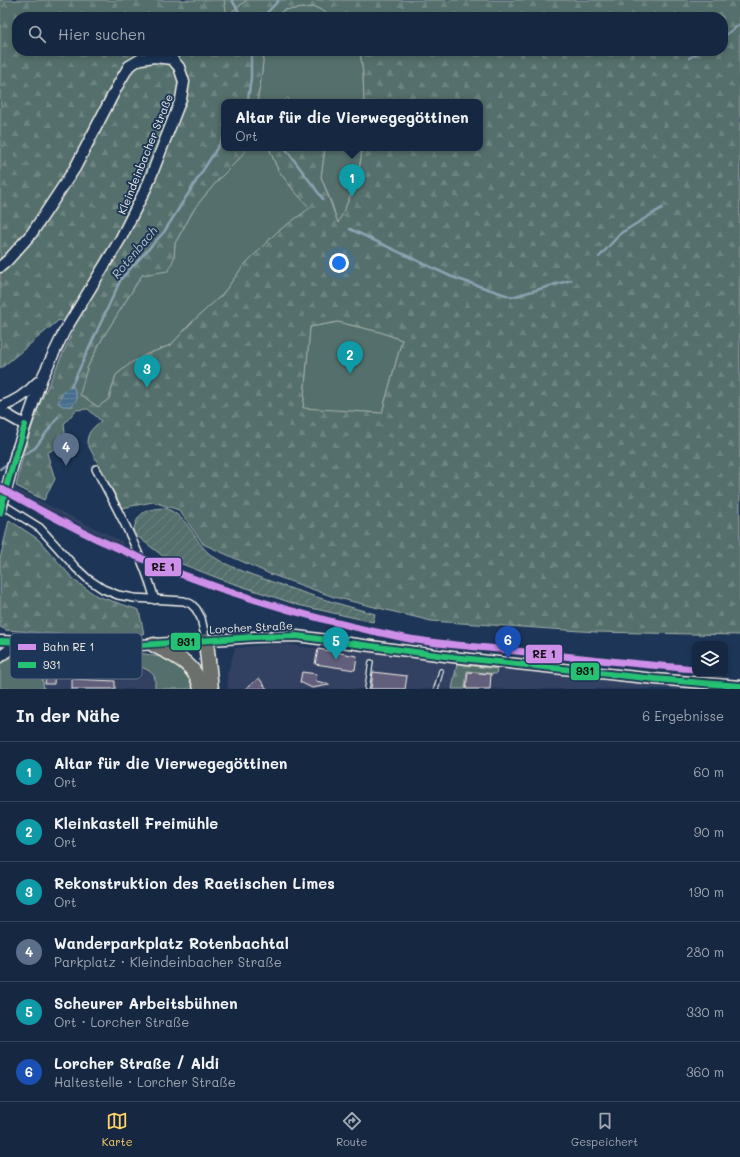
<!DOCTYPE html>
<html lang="de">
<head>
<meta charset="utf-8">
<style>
  body { margin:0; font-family:Mali,sans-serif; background:#23344c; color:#f1f3f6 }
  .controls { position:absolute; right:12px; bottom:12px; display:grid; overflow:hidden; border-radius:8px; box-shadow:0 2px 6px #0003 }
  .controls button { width:36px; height:36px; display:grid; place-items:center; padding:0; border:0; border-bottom:1px solid #35445a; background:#162841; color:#f1f3f6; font:20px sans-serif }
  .you { position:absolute; left:339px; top:263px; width:14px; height:14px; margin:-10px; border:3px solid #fff; border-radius:50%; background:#1a73e8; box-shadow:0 0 0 6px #1a73e833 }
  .badge { display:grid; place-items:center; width:26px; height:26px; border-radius:50%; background:#ffd166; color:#fff; font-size:13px; font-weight:700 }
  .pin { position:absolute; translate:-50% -33px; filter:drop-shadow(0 1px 2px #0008) }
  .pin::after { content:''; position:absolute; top:21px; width:14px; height:12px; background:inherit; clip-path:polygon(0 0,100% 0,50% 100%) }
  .popup { position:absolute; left:221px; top:99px; width:262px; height:52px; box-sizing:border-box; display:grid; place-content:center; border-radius:8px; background:#162841; filter:drop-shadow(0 1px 3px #0005); font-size:13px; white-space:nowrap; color:#9ea6b1 }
  .popup b { font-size:15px; color:#f1f3f6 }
  .popup::after { content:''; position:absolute; left:50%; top:100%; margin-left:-8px; border:8px solid transparent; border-top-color:#162841 }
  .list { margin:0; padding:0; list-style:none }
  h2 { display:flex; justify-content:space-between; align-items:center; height:52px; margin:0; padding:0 16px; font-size:17px }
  h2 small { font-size:13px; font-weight:400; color:#9ea6b1 }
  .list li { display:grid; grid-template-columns:26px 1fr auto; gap:12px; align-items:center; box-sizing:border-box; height:60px; padding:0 16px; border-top:1px solid #35445a }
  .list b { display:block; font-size:15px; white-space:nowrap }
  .list p { margin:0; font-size:13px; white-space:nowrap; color:#9ea6b1 }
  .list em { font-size:13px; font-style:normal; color:#9ea6b1 }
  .icon { flex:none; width:22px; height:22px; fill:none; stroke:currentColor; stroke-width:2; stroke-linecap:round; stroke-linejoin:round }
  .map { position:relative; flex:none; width:740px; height:689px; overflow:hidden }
  .search { position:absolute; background:#162841; box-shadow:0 2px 6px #0003; left:12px; right:12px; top:12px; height:44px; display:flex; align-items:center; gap:10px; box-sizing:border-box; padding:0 14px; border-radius:16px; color:#9ea6b1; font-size:15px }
  .sheet { height:412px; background:#162841 }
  nav { display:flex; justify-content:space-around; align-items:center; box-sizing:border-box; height:56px; border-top:1px solid #35445a; background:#162841; font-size:11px; color:#9ea6b1 }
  nav a { display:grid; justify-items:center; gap:2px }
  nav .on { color:#ffd166 }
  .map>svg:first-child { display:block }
  .built { fill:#324162 }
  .grass { fill:#556f6c; stroke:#a4b0aa }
  .forest { fill:url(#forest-firs); stroke:#a4b0aa; fill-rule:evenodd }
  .garden { fill:url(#garden-furrows); stroke:#a4b0aa }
  .water { fill:url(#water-rules); stroke:#8ca2b2 }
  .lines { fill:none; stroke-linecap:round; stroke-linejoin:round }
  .stream { stroke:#8ca2b2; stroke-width:2.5 }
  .building { fill:#625e7c; stroke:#f4f1e8 }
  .lane-casing { stroke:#f4f1e8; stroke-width:6 }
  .street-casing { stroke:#f4f1e8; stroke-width:10 }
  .secondary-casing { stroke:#f4f1e8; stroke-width:13 }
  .highway-casing { stroke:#f4f1e8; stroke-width:17 }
  .lane { stroke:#1d3557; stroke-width:3.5 }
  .street { stroke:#1d3557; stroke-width:7 }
  .secondary { stroke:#1d3557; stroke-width:10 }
  .highway { stroke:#6c706d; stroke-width:14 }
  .secondary-bridge-casing { stroke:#f4f1e8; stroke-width:13; stroke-linecap:butt }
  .secondary-bridge { stroke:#1d3557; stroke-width:10 }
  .bus-1-casing { stroke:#1d3557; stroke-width:9 }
  .bus-1 { stroke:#26c172; stroke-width:6 }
  .rail-1-casing { stroke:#1d3557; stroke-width:10 }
  .rail-1 { stroke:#ce8fe9; stroke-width:7 }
  .labels { text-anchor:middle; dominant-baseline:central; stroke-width:4; stroke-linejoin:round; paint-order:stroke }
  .street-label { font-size:11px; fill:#f4f1e8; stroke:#1d3557 }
  .water-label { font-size:12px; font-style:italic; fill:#b7c3c8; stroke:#1d3557 }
  .key { fill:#1d3557; stroke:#5e6d82; stroke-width:1 }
  .key-label { font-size:11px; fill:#f4f1e8 }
  .line-badge { stroke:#1d3557; stroke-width:1.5 }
  .pale-badge-label { font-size:11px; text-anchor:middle; font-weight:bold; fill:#111 }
</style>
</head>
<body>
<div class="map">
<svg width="740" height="689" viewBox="0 0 740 689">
  <defs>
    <pattern id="forest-firs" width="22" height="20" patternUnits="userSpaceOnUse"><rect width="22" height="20" fill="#556f6c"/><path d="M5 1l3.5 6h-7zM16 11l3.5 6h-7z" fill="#6e8481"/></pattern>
    <pattern id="garden-furrows" width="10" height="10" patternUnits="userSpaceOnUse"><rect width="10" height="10" fill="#556f6c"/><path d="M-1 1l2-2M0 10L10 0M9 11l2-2" fill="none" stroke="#6e8481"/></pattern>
    <pattern id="water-rules" width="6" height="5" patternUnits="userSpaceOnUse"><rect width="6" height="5" fill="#466d8e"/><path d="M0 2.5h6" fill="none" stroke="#61829e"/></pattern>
  </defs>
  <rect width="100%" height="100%" fill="#1d3557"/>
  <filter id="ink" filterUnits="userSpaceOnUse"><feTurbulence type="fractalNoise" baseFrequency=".025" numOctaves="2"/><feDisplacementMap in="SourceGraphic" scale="8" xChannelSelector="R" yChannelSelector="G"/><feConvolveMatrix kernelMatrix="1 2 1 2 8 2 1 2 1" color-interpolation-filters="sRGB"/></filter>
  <g filter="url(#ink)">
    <!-- built -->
    <g class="built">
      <polygon points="0,480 21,492 123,542 124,555 18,502 0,492"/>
      <polygon points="283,643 305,647 358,651 568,675 740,689 228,689 227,675 235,648"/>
      <polygon points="70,648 113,651 114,662 126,663 149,670 152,673 155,679 155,689 44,689 38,650"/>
    </g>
    <!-- grass -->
    <g class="grass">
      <polygon points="224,0 247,0 226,16"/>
      <polygon points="315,7 335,17 277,17 283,10"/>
      <polygon points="264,51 360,51 363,73 364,102 290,102 288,98 283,102 257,102 261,80"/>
      <polygon points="247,148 269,148 278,170 295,192 311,208 277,232 244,265 222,295 193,321 171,345 145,355 131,363 116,375 109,399 98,407 79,394 87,368 102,339 142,275 174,258 175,243 196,206 219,179 238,160"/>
      <path d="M325 148H362C361 174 348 201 338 224L332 204 321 177Z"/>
      <polygon points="338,322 380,332 402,340 382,413 303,409 310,327"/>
      <path d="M38 650 44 689H0V664C11 654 24 652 38 650Z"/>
      <path d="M113 651C141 653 188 654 196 689H155C155 686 155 682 155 679 153 666 125 663 114 662Z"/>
    </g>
    <!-- forest -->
    <g class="forest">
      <path d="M0 0H224L227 16 247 0H740V635L596 632 431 621 334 597 270 574 203 544 179 510 153 502 122 508 87 443C87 432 93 428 101 421L88 409 76 410 64 424 66 442 47 453 55 479 44 500 16 486 24 451 40 403 74 329 59 320 0 369ZM315 7 335 17H723V51H360L363 73 364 102H480V148H362C361 174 349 201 338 223L321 177 325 148H269L278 170 295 192 310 208 277 232 244 265 222 295 193 321 171 345 145 355 131 363 116 375 109 399 98 407 80 394 87 368 102 339 142 275 168 271 174 258 175 243 196 206 219 179 238 160 247 148H224V102H257L261 80 264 51H17V17H277L283 10ZM338 322 380 332 402 340 382 413 303 408 310 327Z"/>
      <polygon points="9,520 38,539 75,581 97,596 139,610 144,634 77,636 6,630 0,627 0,559"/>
      <polygon points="457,664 497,669 496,674 467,671 465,689 452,689"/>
    </g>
    <!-- garden -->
    <path class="garden" d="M165 508C191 518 192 540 211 555 226 566 250 574 267 580 302 593 338 604 375 614L373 622 298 605 223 580 164 557 133 533C137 512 145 509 165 508Z"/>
    <!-- water -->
    <polygon class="water" points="71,386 74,388 77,399 72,406 63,406 58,403 64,391"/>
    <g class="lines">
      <!-- stream -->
      <g class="stream">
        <polyline points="232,0 242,17"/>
        <polyline points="263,17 279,0"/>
        <polyline points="723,37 740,24"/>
        <polyline points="689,58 701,51"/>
        <polyline points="246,102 248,99 251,78 251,51"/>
        <polyline points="285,148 323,199"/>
        <polyline points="350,229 452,277 512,297 571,280"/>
        <polyline points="599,257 621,233 662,208"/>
        <polyline points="71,387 121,279 164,232 224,137"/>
        <polyline points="18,458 35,448 58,417"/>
        <polyline points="0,469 10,462"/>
      </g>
    </g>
    <!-- building -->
    <g class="building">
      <polygon points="318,649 357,656 355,670 315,664"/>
      <polygon points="48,670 55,670 54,684 45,684 46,676 48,676"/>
      <polygon points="302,672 317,674 316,681 329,684 329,685 312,688 300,682"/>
      <polygon points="373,672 407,676 405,689 371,689"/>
      <polygon points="468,672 491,674 490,689 466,689"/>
      <polygon points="259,678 267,689 245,689"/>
      <polygon points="72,679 115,681 115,689 72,689"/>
    </g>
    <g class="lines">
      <!-- lane casing -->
      <g class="lane-casing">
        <g id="lane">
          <polyline points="367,689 371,662"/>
          <polyline points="436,689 441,671"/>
        </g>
      </g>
      <!-- street casing -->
      <g class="street-casing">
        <g id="street">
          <path d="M96 469C118 510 143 556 155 600"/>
          <polyline points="0,503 40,528 76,568 88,579 103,589 118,595 134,598 184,601 191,604 196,609 201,618 206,641"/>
        </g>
      </g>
      <!-- secondary casing -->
      <g class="secondary-casing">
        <g id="secondary">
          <polyline points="0,267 8,260 32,233 75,168 119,83 129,66 141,59 154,57 172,59 179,67 184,82 181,99 148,184 121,238 64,332 42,378 16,453"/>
          <path d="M0 407C15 402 27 394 38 382"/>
          <polyline points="0,411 25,425"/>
          <polyline points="0,641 127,646 254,637 297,636 452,657 655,679 740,686"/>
          <polyline points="0,657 19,642"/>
        </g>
      </g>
      <!-- highway casing -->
      <g class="highway-casing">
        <g id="highway">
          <polyline points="206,641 211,689"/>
          <path d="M154 645C174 655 197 664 201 689"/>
        </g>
      </g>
      <!-- lane -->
      <use href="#lane" class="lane"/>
      <!-- street -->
      <use href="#street" class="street"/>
      <!-- secondary -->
      <use href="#secondary" class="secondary"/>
      <!-- highway -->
      <use href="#highway" class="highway"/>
      <!-- secondary-bridge casing -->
      <g class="secondary-bridge-casing">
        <polyline id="secondary-bridge" points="0,513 16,453"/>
      </g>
      <!-- secondary-bridge -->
      <use href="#secondary-bridge" class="secondary-bridge"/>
      <!-- bus-1 casing -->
      <g class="bus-1-casing">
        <g id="bus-1">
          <polyline points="0,513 6,487 25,425"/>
          <polyline points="0,641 127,646 254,637 297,636 452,657 655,679 740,686"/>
        </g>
      </g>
      <!-- bus-1 -->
      <use href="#bus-1" class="bus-1"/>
      <!-- rail-1 casing -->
      <g class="rail-1-casing">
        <path id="rail-1" d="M0 488C32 506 64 523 97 539 195 584 299 617 405 638 436 644 468 646 499 649 564 656 630 664 695 669"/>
      </g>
      <!-- rail-1 -->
      <use href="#rail-1" class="rail-1"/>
    </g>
  </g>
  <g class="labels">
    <!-- street labels -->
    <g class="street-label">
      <text transform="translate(145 154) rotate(-68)">Kleindeinbacher Straße</text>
      <text transform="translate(251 627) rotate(-3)">Lorcher Straße</text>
    </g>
    <!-- water labels -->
    <g class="water-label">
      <text transform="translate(134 252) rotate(-50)">Rotenbach</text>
    </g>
  </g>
  <!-- legend -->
  <rect x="10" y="633" width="132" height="46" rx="6" class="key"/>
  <rect x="18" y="644" width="18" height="6" fill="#ce8fe9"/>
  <rect x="18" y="662" width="18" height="6" fill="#26c172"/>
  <g class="key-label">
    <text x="43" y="651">Bahn RE 1</text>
    <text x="43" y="669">931</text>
  </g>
  <g class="line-badge">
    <rect x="144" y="557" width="38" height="20" rx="4" fill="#ce8fe9"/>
    <rect x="170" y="632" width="31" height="19" rx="4" fill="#26c172"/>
    <rect x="525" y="644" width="38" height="20" rx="4" fill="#ce8fe9"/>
    <rect x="570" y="662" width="30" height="19" rx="4" fill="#26c172"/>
  </g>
  <g class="pale-badge-label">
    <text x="163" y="571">RE 1</text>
    <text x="186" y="646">931</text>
    <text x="544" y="658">RE 1</text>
    <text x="585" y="675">931</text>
  </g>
</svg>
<div class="controls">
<button><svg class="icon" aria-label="layers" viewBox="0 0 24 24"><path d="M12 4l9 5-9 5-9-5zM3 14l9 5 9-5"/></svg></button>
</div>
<div class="you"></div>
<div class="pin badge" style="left:352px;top:197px;background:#0f9aa8">1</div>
<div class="popup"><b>Altar für die Vierwegegöttinen</b>Ort</div>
<div class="pin badge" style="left:350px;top:374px;background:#0f9aa8">2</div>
<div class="pin badge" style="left:147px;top:388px;background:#0f9aa8">3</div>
<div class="pin badge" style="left:66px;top:466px;background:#5c6f8a">4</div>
<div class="pin badge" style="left:336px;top:660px;background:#0f9aa8">5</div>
<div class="pin badge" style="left:508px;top:659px;background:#1a4fb4">6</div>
<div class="search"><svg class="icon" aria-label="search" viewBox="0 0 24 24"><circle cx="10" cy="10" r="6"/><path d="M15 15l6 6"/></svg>Hier suchen</div>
</div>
<section class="sheet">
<h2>In der Nähe<small>6 Ergebnisse</small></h2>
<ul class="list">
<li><span class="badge" style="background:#0f9aa8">1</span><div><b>Altar für die Vierwegegöttinen</b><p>Ort</p></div><em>60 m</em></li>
<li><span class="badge" style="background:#0f9aa8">2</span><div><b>Kleinkastell Freimühle</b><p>Ort</p></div><em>90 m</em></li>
<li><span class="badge" style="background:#0f9aa8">3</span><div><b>Rekonstruktion des Raetischen Limes</b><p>Ort</p></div><em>190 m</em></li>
<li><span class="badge" style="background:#5c6f8a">4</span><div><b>Wanderparkplatz Rotenbachtal</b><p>Parkplatz · Kleindeinbacher Straße</p></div><em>280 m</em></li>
<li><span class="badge" style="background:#0f9aa8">5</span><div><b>Scheurer Arbeitsbühnen</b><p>Ort · Lorcher Straße</p></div><em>330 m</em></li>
<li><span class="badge" style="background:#1a4fb4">6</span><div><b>Lorcher Straße / Aldi</b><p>Haltestelle · Lorcher Straße</p></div><em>360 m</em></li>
</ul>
</section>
<nav>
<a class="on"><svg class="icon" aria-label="map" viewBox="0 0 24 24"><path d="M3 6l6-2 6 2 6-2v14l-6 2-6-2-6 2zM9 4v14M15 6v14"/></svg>Karte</a>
<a><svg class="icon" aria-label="directions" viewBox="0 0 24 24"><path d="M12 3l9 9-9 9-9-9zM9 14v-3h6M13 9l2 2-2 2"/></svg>Route</a>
<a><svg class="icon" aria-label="saved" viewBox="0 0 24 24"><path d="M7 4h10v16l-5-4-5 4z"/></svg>Gespeichert</a>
</nav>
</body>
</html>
